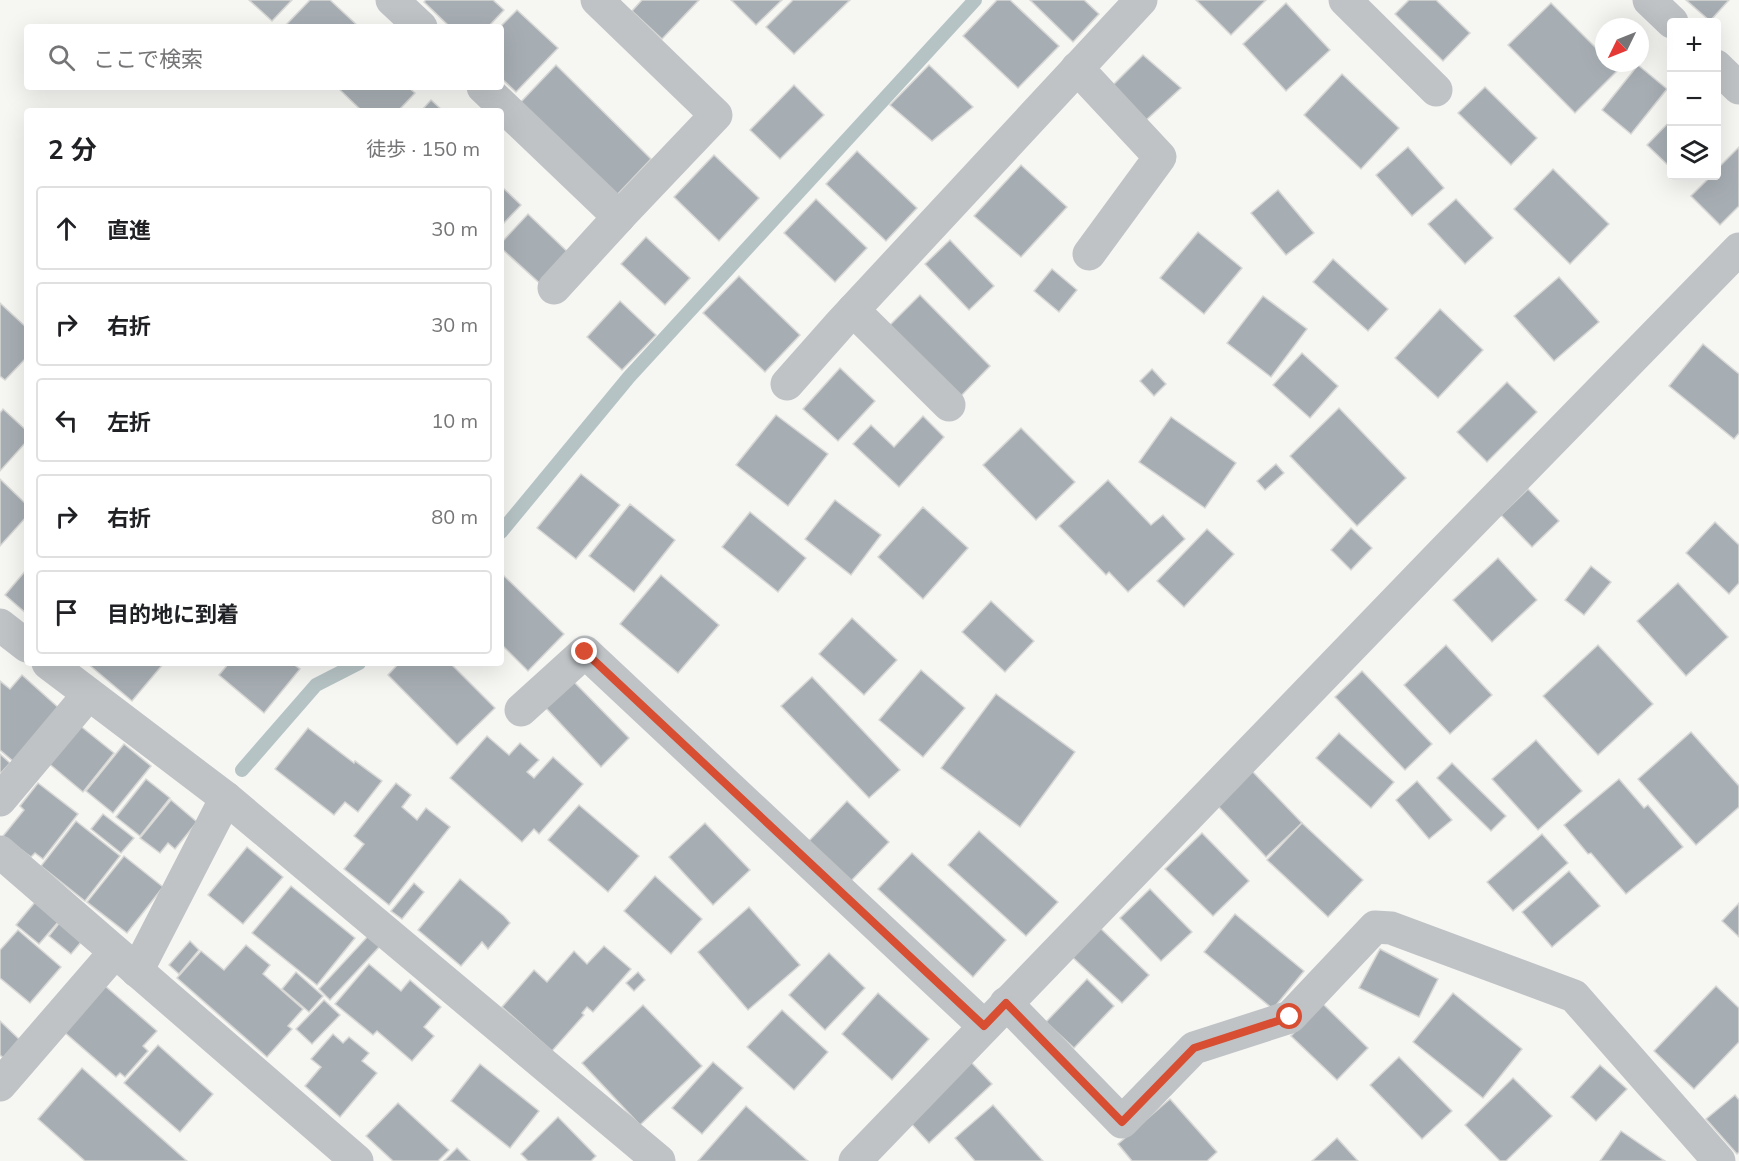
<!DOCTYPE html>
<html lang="ja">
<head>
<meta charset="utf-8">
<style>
  body { margin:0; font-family:Mulish,"Noto Sans JP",sans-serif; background:#f2f2f2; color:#202124 }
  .controls { position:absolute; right:18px; top:18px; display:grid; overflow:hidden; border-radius:6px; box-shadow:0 6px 24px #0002 }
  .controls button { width:54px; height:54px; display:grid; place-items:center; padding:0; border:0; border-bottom:2px solid #e0e0e0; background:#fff; color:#202124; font:30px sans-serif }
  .compass { position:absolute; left:1595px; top:18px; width:54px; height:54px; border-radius:50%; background:#fff; box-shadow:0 6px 24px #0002; rotate:227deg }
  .stop { position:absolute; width:18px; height:18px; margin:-14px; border:4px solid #d74e32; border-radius:50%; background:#fff }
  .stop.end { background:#d74e32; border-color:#fff; box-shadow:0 2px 6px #0008 }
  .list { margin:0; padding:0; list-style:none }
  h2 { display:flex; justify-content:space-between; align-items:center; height:78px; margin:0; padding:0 24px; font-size:26px }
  h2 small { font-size:20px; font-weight:400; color:#757577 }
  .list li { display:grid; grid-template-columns:39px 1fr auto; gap:18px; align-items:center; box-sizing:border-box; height:84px; margin:0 12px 12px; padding:0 12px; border:2px solid #e0e0e0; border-radius:6px }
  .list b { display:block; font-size:22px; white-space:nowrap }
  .list em { font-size:20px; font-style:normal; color:#757577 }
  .icon { flex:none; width:33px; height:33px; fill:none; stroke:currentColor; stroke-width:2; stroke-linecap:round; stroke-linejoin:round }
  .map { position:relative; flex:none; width:1739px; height:1161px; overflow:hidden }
  .search { position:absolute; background:#fff; box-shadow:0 6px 24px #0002; left:24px; top:24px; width:480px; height:66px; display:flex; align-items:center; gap:15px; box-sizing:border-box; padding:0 21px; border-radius:6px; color:#757577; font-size:22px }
  .panel { position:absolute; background:#fff; box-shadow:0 6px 24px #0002; left:24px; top:108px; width:480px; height:558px; border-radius:6px }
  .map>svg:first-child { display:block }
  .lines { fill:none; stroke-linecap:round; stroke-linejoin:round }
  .stream { stroke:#b6c3c5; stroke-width:14 }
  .building { fill:#a7aeb3; stroke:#d7d7d5; stroke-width:1.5 }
  .minor { stroke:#bfc3c6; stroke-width:33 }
  .route { stroke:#d74e32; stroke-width:8 }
</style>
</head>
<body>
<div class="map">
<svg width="1739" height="1161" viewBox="0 0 1739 1161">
  <rect width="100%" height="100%" fill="#f6f6f3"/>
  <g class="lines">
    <!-- stream -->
    <g class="stream">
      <polyline points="501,532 629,377 975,0"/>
      <polyline points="242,770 316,685 359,663"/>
    </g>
  </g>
  <!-- building -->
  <g class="building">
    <polygon points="249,0 292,0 272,21"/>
    <polygon points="310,0 330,0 359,27 284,27"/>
    <polygon points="426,0 493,0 504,10 488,27 450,27 424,2"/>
    <polygon points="642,0 699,0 662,39 632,11"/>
    <polygon points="731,0 782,0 756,25"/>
    <polygon points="793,0 850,0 794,54 766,27"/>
    <polygon points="997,0 1010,0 1059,46 1018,88 963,36"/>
    <polygon points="1030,0 1084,0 1099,14 1073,42"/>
    <polygon points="1196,0 1266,0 1231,35"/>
    <polygon points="1409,0 1436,0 1470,33 1443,61 1395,14"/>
    <polygon points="1686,0 1729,0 1710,21"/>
    <polygon points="1286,3 1330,50 1286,91 1243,44"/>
    <polygon points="1551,3 1604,56 1604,63 1611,63 1618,70 1575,113 1508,45"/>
    <polygon points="517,10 558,48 516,92 501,78 500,27"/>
    <polygon points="1143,55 1181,88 1145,121 1109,89"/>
    <polygon points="556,65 651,159 615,197 518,105"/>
    <polygon points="929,65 973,107 932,141 890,105"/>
    <polygon points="1638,65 1667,89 1631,134 1602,110"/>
    <polygon points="1342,74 1399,128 1361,169 1304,115"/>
    <polygon points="794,85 824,115 780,159 750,130"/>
    <polygon points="337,87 408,87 415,93 398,111 362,111"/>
    <polygon points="1485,87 1537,138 1511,165 1458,113"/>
    <polygon points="431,100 443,111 421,111"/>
    <polygon points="1672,119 1672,169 1647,145"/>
    <polygon points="1408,147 1444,188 1412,216 1376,175"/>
    <polygon points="1739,147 1739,206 1720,225 1691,196 1711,176 1716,176 1716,170"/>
    <polygon points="857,151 917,208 886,241 826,184"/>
    <polygon points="714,155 759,198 719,241 674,197"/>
    <polygon points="1021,165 1067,207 1021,257 974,216"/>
    <polygon points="1553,169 1609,224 1570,264 1514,209"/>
    <polygon points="501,186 521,205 501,226"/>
    <polygon points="1278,190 1314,233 1286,255 1251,213"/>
    <polygon points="816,199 867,248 835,282 784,233"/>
    <polygon points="1456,199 1493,238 1465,264 1428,224"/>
    <polygon points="528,214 573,257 545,288 501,248 501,243"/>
    <polygon points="1198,232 1242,268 1204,314 1160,278"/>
    <polygon points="646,237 690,278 665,305 621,264"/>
    <polygon points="950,240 994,286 969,310 925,264"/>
    <polygon points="1333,259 1388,309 1368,331 1313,282"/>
    <polygon points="1052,269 1077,290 1059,312 1034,291"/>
    <polygon points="739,276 800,335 765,372 703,313"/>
    <polygon points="1559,277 1599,322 1554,361 1514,316"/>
    <polygon points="920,295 990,366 959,398 889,326"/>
    <polygon points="1263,296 1307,329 1271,377 1227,343"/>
    <polygon points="620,301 656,335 622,370 587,337"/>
    <polygon points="0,303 27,328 27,357 5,380 0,376"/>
    <polygon points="1440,309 1483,350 1438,398 1395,358"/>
    <polygon points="1703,344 1739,374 1739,433 1734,439 1669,386"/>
    <polygon points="1302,353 1338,386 1310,418 1273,385"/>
    <polygon points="840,368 875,401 838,441 803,409"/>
    <polygon points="1152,369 1166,384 1154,396 1140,381"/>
    <polygon points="1507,382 1537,412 1487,462 1457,432"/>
    <polygon points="1339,408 1406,478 1357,526 1290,456"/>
    <polygon points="3,409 27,431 27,441 0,471 0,413"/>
    <polygon points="776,415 828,454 788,506 736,465"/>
    <polygon points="923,416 944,437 899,487 853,444 871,425 894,447"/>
    <polygon points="1171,417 1236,463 1205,508 1139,462"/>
    <polygon points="1021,428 1075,482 1036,520 983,465"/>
    <polygon points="1276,464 1284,473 1265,490 1257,481"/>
    <polygon points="581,474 620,505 576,559 537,528"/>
    <polygon points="0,479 27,505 27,516 0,546"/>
    <polygon points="1108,480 1151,525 1163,515 1185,539 1128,592 1109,572 1106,575 1059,526"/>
    <polygon points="1528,489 1559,521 1532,547 1501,515"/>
    <polygon points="835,500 881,535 851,575 805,539"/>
    <polygon points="630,504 675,540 634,592 589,556"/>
    <polygon points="923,507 968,548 923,599 878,557"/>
    <polygon points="750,512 806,558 778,592 722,547"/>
    <polygon points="1715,522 1739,545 1739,583 1729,594 1686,553"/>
    <polygon points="1351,528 1372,548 1351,570 1331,550"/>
    <polygon points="1207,529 1234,554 1184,607 1157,581"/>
    <polygon points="1498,558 1537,600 1492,642 1453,600"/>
    <polygon points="1591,566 1611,582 1584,615 1565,600"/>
    <polygon points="27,569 27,614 5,595"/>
    <polygon points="501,573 564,634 528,671 501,644"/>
    <polygon points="661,575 719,625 678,673 620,624"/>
    <polygon points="1678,583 1728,637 1686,676 1637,621"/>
    <polygon points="991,601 1034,641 1005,672 962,632"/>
    <polygon points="852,618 897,660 864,695 819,654"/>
    <polygon points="1446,645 1492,695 1450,734 1404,685"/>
    <polygon points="1598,645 1653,704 1598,755 1543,696"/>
    <polygon points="87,663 164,663 132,701"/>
    <polygon points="229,663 292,663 300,669 264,713 219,675"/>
    <polygon points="399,663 450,663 495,708 457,745 388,675"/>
    <polygon points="921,670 965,708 923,757 879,720"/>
    <polygon points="1362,671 1432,744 1405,770 1335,697"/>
    <polygon points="22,675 60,709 14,762 0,750 0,681 10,689"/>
    <polygon points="812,677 900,770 869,798 781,706"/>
    <polygon points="574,682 629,738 601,767 546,708"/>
    <polygon points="996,694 1075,752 1020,827 941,768"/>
    <polygon points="78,724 114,753 83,792 47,762"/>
    <polygon points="308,728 354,763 355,761 382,781 358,812 345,802 334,815 275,769"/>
    <polygon points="1691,732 1739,786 1739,807 1696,845 1638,779"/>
    <polygon points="1339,733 1394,782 1371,808 1316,758"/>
    <polygon points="487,736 509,755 520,743 539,760 527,772 534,778 553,757 583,784 539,834 534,829 522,842 450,778"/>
    <polygon points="1536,740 1582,791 1538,830 1492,779"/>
    <polygon points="124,744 151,766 113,813 86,791"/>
    <polygon points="0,754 10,763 1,773 0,772"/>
    <polygon points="1452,763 1506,816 1491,831 1437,778"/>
    <polygon points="1252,771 1302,823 1266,857 1217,805"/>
    <polygon points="146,779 170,798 140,836 116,817"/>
    <polygon points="1619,779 1644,808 1648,805 1683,847 1626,894 1591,853 1588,854 1564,825"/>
    <polygon points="1417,781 1452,820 1429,839 1396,800"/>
    <polygon points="38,783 78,814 43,859 35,853 31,857 3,836 24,810 20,806"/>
    <polygon points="396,783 411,795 402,807 417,820 426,808 450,827 389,905 344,869 364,844 354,836"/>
    <polygon points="171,800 197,822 175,849 168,843 160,853 140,838"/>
    <polygon points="847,801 889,842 849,883 807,843"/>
    <polygon points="579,805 639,856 608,892 548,840"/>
    <polygon points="103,814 134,838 121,853 91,829"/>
    <polygon points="76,821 120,856 85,901 41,866"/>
    <polygon points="705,823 750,870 713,905 669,857"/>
    <polygon points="1302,823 1363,880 1328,917 1267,860"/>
    <polygon points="979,831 1058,902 1026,936 948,865"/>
    <polygon points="1202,833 1249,881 1213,916 1165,869"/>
    <polygon points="1542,834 1568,863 1513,911 1487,882"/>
    <polygon points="247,847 283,877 243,924 208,895"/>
    <polygon points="912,853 1006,940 973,977 878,889"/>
    <polygon points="124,856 163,887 127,933 87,902"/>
    <polygon points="1569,871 1600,906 1552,947 1522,912"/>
    <polygon points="655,876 702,919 671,954 624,911"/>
    <polygon points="460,879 504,916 510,923 488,949 482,942 461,966 418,930"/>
    <polygon points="414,883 424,892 402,919 391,911"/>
    <polygon points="291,886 355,938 317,985 252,933"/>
    <polygon points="1150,889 1192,932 1161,961 1120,918"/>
    <polygon points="36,901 59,921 39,944 16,925"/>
    <polygon points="1739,903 1739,937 1722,921"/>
    <polygon points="749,907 800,965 748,1010 698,952"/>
    <polygon points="1235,914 1304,971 1273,1009 1204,952"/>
    <polygon points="60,922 82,941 71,954 49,936"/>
    <polygon points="1098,926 1149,975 1122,1003 1070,955"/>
    <polygon points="18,930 61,967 30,1003 0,978 0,950"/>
    <polygon points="370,934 381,945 330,1000 319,989"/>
    <polygon points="190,941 199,950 179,974 169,965"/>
    <polygon points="246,945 270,965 263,974 303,1009 288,1026 292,1029 267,1057 177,978 201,951 224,970"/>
    <polygon points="604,946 631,969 593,1012 587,1007 582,1013 584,1015 552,1051 502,1007 534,970 547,982 574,951 587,964"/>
    <polygon points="1380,949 1438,979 1419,1017 1359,988"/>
    <polygon points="829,953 865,988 825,1030 789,995"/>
    <polygon points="369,964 401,991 410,980 441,1007 424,1027 434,1036 412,1061 377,1031 373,1035 335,1004"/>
    <polygon points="296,972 323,996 309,1012 282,989"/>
    <polygon points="638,972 645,980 634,991 626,983"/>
    <polygon points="1087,979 1114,1006 1074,1048 1046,1022"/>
    <polygon points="104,985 157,1031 143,1046 148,1051 125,1077 120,1073 116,1077 63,1031"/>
    <polygon points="1716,986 1739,1008 1739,1042 1694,1089 1654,1051"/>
    <polygon points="878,993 929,1039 892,1080 842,1034"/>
    <polygon points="1453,993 1522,1049 1483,1098 1413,1042"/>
    <polygon points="324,1000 340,1015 312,1044 296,1029"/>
    <polygon points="1322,1003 1368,1048 1337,1080 1291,1036"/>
    <polygon points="643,1005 702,1066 640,1125 582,1063"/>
    <polygon points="782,1010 828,1052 794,1090 747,1047"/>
    <polygon points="0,1021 21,1041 5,1059 0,1055"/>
    <polygon points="333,1034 343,1043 349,1037 369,1053 362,1061 377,1073 340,1117 305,1086 321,1067 311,1059"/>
    <polygon points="158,1045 213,1094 180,1132 124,1083"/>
    <polygon points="1399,1057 1452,1111 1422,1139 1370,1085"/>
    <polygon points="970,1061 992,1084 929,1143 908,1120"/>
    <polygon points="713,1062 743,1088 702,1134 672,1108"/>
    <polygon points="480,1064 539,1111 510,1148 451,1101"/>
    <polygon points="1600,1065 1627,1089 1596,1121 1571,1097"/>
    <polygon points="82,1068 187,1161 85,1161 38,1119"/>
    <polygon points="1513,1078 1552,1116 1506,1161 1500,1161 1465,1125"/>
    <polygon points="1735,1095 1739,1100 1739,1152 1737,1154 1706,1119"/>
    <polygon points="1170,1099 1217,1152 1207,1161 1132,1161 1118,1144"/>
    <polygon points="398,1103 449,1150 438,1161 393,1161 366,1136"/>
    <polygon points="993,1105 1043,1161 975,1161 955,1138"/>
    <polygon points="746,1106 808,1161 698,1161"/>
    <polygon points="558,1117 596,1156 591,1161 528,1161 521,1154"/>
    <polygon points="1621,1131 1665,1161 1600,1161"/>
    <polygon points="1337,1138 1358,1161 1312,1161"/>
    <polygon points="457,1148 470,1161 444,1161"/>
  </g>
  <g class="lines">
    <!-- minor -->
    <g class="minor">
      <polyline points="392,0 421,27"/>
      <polyline points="1345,0 1436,90"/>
      <polyline points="1649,0 1672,22"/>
      <polyline points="1716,66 1739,88"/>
      <polyline points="1077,68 1160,157 1089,254"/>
      <polyline points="483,87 619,217 716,115 597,0"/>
      <polyline points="554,288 619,217"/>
      <polyline points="853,310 949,405"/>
      <polyline points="787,384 841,323 1141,0"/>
      <polyline points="0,625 27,646"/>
      <polyline points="48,663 226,798 659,1161"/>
      <polyline points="521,710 585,652 984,1026"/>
      <polyline points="0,800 88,695"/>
      <polyline points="0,852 357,1161"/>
      <polyline points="137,971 226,798"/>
      <polyline points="1006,1003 1122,1122 1194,1048 1290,1017 1375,927 1391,928 1574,996 1719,1161"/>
      <polyline points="0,1085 115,952"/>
      <polyline points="855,1161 1444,551 1739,249"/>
    </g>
  </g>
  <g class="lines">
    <!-- route -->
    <polyline class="route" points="585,652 984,1026 1006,1003 1122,1122 1194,1048 1290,1017"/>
  </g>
</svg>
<div class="controls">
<button>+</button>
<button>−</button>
<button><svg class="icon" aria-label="layers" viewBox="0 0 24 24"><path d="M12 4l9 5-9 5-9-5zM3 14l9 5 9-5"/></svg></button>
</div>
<svg class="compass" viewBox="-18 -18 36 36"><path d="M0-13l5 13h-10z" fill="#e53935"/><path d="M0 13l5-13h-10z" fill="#757577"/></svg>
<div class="stop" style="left:1290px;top:1017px"></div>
<div class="stop end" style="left:585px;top:652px"></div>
<div class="search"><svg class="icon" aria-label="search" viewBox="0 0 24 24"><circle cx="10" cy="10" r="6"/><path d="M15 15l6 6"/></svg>ここで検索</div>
<section class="panel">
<h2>2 分<small>徒歩 · 150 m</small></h2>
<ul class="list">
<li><svg class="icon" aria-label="ahead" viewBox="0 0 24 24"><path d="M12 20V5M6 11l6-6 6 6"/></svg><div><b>直進</b></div><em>30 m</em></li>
<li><svg class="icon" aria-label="right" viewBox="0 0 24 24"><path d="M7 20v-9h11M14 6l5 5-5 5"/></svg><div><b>右折</b></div><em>30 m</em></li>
<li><svg class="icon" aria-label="left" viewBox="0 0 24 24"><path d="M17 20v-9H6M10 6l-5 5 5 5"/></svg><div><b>左折</b></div><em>10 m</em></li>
<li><svg class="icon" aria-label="right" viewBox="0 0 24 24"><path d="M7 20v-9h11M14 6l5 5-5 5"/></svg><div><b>右折</b></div><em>80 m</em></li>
<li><svg class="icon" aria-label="arrive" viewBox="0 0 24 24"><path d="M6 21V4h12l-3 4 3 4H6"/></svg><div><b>目的地に到着</b></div></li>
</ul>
</section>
</div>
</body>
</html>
